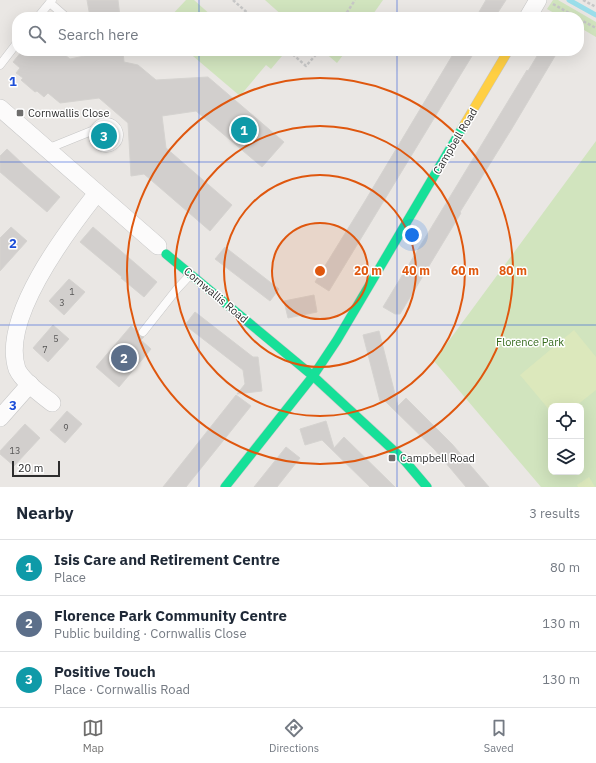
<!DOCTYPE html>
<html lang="en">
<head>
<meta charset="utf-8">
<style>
  body { margin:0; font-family:"IBM Plex Sans",sans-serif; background:#f6f6f7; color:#1f2937 }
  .controls { position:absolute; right:12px; bottom:12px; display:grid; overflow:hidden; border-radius:8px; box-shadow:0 4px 16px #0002 }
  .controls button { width:36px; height:36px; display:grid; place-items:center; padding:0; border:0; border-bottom:1px solid #e0e1e3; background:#fff; color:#1f2937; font:20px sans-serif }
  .scale { position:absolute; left:12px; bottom:10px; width:48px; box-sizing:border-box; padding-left:4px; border:2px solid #2d2d2d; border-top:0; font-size:11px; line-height:14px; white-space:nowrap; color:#2d2d2d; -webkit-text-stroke:3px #fff; paint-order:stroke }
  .you { position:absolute; left:412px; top:235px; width:14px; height:14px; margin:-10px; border:3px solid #fff; border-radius:50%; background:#1a73e8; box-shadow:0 0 0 6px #1a73e833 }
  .badge { display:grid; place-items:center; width:26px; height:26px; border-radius:50%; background:#6f6e6d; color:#fff; font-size:13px; font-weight:700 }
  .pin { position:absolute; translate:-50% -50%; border:2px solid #fff; box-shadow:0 1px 4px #0006 }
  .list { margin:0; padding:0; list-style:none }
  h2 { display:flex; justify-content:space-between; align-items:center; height:52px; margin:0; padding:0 16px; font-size:17px }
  h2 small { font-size:13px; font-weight:400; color:#747a83 }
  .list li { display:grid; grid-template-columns:26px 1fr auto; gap:12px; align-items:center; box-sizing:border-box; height:56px; padding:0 16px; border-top:1px solid #e0e1e3 }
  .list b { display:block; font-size:15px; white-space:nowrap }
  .list p { margin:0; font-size:13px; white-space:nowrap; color:#747a83 }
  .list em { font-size:13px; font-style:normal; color:#747a83 }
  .icon { flex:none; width:22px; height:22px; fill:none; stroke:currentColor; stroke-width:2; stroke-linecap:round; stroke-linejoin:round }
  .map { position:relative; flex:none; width:596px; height:487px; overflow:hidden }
  .search { position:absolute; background:#fff; box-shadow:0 4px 16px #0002; left:12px; right:12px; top:12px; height:44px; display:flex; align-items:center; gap:10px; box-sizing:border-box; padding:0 14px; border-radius:16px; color:#747a83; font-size:15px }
  .sheet { height:220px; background:#fff }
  nav { display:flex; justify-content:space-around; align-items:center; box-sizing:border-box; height:56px; border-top:1px solid #e0e1e3; background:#fff; font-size:11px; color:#747a83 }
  nav a { display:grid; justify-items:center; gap:2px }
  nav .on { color:#6f6e6d }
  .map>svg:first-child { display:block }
  .green { fill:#d1e4be; fill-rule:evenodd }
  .pitch { fill:#dce8bc }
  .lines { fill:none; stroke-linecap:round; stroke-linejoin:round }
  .stream { stroke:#9adeea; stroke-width:5 }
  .building { fill:#d2cfcd; stroke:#d5d3d0 }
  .lane-casing { stroke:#c6c6c6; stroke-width:9 }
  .street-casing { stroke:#c6c6c6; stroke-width:18 }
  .fast-casing { stroke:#c6c6c6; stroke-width:10 }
  .slow-casing { stroke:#c6c6c6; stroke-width:10 }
  .path { stroke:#c7c7c7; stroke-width:2.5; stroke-dasharray:3 2; stroke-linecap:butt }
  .lane { stroke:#fcfbfb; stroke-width:8 }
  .street { stroke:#fcfbfb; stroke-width:17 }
  .fast { stroke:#16e098; stroke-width:9 }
  .slow { stroke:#ffcf43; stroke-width:9 }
  .grid { fill:none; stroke:#1d4ed8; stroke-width:1; stroke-opacity:0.55 }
  .ring { fill:none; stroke:#df570e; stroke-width:2 }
  .poi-dot { fill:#6f6e6d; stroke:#fff; stroke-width:1.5 }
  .labels { text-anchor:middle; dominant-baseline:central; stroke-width:3; stroke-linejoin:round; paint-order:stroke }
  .number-label { font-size:9px; fill:#575656 }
  .poi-label { font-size:11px; fill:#2d2d2d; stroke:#fff; text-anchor:start }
  .street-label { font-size:11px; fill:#2d2d2d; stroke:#fff }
  .park-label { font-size:11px; fill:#356a1d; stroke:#fff }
  .grid-label { font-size:13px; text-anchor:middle; font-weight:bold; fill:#1d4ed8; stroke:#fff; stroke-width:3; stroke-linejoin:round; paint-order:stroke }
  .centre { fill:#df570e; stroke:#fff; stroke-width:2 }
  .ring-label { font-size:12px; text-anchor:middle; font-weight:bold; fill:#df570e; stroke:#fff; stroke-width:3; stroke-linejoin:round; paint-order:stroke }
</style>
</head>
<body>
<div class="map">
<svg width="596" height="487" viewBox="0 0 596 487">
  <rect width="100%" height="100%" fill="#eae7e4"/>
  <!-- green -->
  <g class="green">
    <polygon points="186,0 194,0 213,17 170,17"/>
    <polygon points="265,0 383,0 371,17 284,17"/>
    <polygon points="553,0 558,0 596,22 596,37 579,27 579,17 561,17 547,9"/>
    <polygon points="187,51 277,51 282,56 271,69 266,65 240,96"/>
    <polygon points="323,51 346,51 337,63"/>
    <path d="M596 141V487H541L434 361ZM551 406H581V472H551Z"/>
  </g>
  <!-- pitch -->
  <g class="pitch">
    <polygon points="574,330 596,357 596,390 576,406 551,406 551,412 520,375"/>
    <polygon points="589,477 595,487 578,487 577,485"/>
  </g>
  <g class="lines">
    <!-- stream -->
    <polyline class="stream" points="569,0 596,15"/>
  </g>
  <!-- building -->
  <g class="building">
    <polygon points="87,0 118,0 120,17 90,17"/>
    <polygon points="486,0 506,0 495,17 476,17"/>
    <polygon points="22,51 60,51 70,59 94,54 94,51 123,51 124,62 138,65 156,80 208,77 284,142 262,167 196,111 162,116 166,148 232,205 210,231 144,174 131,176 128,123 99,98 60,103 48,93 44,97 37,91 35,92 21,80 23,78 16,73 20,68 13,62"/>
    <polygon points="455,51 475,51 329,291 315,282 365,201"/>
    <polygon points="540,51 558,51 511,130 460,212 461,213 400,314 395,314 383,307 527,70 528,71"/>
    <polygon points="7,149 26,167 60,197 47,212 0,172 0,156"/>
    <polygon points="11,227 27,241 0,271 0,238"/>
    <polygon points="93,227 157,282 144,297 121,278 122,277 80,242"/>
    <polygon points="225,247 279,289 270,301 215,259"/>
    <polygon points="69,279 85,292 64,315 49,301"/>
    <polygon points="314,295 317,312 288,318 284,301"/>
    <polygon points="195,312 253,357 258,357 262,391 237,394 245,384 243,370 185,325"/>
    <polygon points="53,325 69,339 48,362 33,348"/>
    <polygon points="131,326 138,332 139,336 144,337 141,340 151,349 119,387 96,367"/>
    <polygon points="379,331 398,406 406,398 452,444 489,487 466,487 435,450 384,400 380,401 363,335"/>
    <polygon points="236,395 251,406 186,487 163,487"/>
    <polygon points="67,411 82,424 65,443 50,430"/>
    <polygon points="326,421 334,448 344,437 395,487 370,487 322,440 305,445 300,429"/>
    <polygon points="25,424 40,438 14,466 0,454 0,451"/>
    <polygon points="286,447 300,458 277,487 254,487"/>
  </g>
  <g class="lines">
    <!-- lane casing -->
    <g class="lane-casing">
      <g id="lane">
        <polyline points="50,3 66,17"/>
        <polyline points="38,17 52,0"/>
        <polyline points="0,65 17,43"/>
        <circle cx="106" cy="135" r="13"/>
        <polyline points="47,149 94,130"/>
        <polyline points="143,332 177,289 190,275"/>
      </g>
    </g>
    <!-- street casing -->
    <g class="street-casing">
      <g id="street">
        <polyline points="528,17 538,0"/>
        <polyline points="0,108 158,246"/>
        <path d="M52 403C41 394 23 382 17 369 0 318 67 231 97 193"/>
        <polyline points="0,418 30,384"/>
      </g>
    </g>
    <!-- fast casing -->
    <g class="fast-casing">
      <g id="fast">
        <polyline points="166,254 313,376 405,461 427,487"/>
        <polyline points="225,487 313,376 337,340 464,125"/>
      </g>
    </g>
    <!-- slow casing -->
    <g class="slow-casing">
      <polyline id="slow" points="464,125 508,51"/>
    </g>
    <!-- path -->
    <g class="path">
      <polyline points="233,0 252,17"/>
      <polyline points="583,0 596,7"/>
      <polyline points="553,4 576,17"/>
      <polyline points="344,17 355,0"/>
      <polyline points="579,19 596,28"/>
      <polyline points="289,51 306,66 319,51"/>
    </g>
    <!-- lane -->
    <use href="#lane" class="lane"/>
    <!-- street -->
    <use href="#street" class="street"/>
    <!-- fast -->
    <use href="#fast" class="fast"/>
    <!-- slow -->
    <use href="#slow" class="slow"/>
  </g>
  <!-- grid -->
  <path class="grid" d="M199 0V17M397 0V17M199 51V487M397 51V487M0 162H596M0 325H596"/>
  <!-- distance rings -->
  <circle cx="320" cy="271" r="48" fill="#df570e" fill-opacity=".12"/>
  <g class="ring">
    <circle cx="320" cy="271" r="48"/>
    <circle cx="320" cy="271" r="96"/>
    <circle cx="320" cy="271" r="145"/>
    <circle cx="320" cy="271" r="193"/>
  </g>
  <!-- markers -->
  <g class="poi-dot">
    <rect x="16" y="109" width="8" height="8" rx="2"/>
    <rect x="388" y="454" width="8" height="8" rx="2"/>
  </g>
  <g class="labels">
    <!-- number labels -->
    <g class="number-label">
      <text x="72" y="291">1</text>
      <text x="62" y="302">3</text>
      <text x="56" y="338">5</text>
      <text x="45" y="349">7</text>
      <text x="66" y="427">9</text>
      <text x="15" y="450">13</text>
    </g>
    <!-- poi labels -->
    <g class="poi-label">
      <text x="28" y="113">Cornwallis Close</text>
      <text x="400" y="458">Campbell Road</text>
    </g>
    <!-- street labels -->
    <g class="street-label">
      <text transform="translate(455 141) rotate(-59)">Campbell Road</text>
      <text transform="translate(216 295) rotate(40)">Cornwallis Road</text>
    </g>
    <!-- park labels -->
    <g class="park-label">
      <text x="530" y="342">Florence Park</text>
    </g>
  </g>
  <g class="grid-label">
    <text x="13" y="86">1</text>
    <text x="13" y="248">2</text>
    <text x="13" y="410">3</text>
  </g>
  <circle cx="320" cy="271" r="6" class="centre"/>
  <g class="ring-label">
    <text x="368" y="275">20 m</text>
    <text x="416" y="275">40 m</text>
    <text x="465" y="275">60 m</text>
    <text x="513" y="275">80 m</text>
  </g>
</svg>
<div class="controls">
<button><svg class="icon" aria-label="locate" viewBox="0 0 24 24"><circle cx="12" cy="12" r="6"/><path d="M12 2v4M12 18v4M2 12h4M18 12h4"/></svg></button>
<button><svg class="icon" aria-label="layers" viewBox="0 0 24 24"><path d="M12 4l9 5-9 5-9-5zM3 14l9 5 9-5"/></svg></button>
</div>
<div class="scale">20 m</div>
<div class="you"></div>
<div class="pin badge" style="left:244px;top:130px;background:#0f9aa8">1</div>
<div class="pin badge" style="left:124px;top:358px;background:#5c6f8a">2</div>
<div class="pin badge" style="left:104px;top:136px;background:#0f9aa8">3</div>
<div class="search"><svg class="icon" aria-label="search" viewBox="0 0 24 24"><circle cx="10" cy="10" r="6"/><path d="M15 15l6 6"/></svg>Search here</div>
</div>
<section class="sheet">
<h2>Nearby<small>3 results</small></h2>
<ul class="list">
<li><span class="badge" style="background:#0f9aa8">1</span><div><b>Isis Care and Retirement Centre</b><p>Place</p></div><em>80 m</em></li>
<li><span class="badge" style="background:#5c6f8a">2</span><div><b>Florence Park Community Centre</b><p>Public building · Cornwallis Close</p></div><em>130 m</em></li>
<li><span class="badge" style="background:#0f9aa8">3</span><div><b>Positive Touch</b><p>Place · Cornwallis Road</p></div><em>130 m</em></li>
</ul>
</section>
<nav>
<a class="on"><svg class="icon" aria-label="map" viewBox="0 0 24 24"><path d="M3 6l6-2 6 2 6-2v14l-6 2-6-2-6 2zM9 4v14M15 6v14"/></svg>Map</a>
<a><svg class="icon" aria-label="directions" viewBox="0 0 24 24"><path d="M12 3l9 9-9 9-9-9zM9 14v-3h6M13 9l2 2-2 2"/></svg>Directions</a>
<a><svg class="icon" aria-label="saved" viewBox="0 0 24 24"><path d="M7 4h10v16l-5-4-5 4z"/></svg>Saved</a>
</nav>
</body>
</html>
